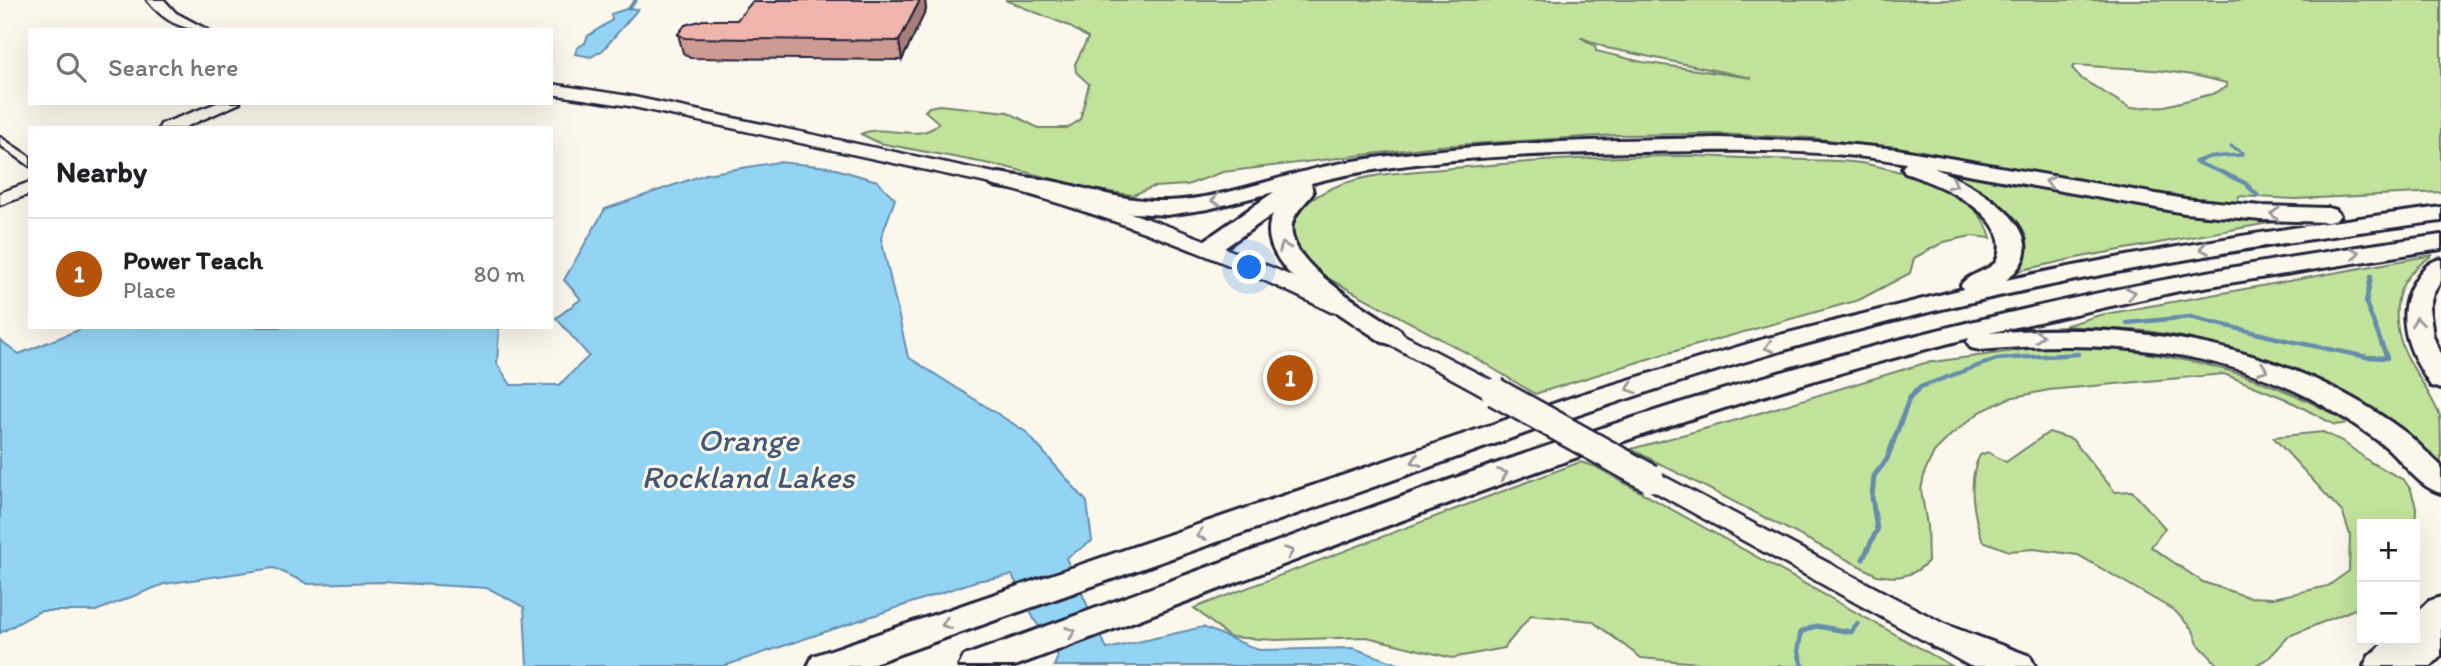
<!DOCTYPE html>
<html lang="en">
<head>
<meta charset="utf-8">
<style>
  body { margin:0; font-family:Itim,sans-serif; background:#f2f2f2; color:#202124 }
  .controls { position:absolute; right:21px; bottom:21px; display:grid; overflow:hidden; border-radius:0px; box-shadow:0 7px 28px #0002 }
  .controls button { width:63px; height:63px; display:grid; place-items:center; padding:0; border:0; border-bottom:2px solid #e0e0e0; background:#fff; color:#202124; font:35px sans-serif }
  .you { position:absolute; left:1250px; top:268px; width:24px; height:24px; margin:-18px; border:5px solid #fff; border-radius:50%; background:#1a73e8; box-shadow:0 0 0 10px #1a73e833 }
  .badge { display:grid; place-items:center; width:46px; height:46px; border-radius:50%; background:#b45309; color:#fff; font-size:23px; font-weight:700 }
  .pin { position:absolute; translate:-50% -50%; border:4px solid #fff; box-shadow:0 2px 7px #0006 }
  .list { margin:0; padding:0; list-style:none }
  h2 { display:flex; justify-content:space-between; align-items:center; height:91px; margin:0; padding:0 28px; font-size:30px }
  h2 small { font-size:23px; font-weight:400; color:#757577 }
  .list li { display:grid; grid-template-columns:46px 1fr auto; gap:21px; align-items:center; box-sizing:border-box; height:112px; padding:0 28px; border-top:2px solid #e0e0e0 }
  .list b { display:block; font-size:26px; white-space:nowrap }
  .list p { margin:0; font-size:23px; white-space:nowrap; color:#757577 }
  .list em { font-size:23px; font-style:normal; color:#757577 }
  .icon { flex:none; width:38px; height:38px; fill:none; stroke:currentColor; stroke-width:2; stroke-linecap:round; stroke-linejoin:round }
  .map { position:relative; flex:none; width:2441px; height:666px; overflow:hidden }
  .search { position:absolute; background:#fff; box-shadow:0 7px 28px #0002; left:28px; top:28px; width:525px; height:77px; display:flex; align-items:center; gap:18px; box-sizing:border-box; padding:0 24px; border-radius:0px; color:#757577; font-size:26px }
  .panel { position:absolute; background:#fff; box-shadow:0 7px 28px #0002; left:28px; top:126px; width:525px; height:203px; border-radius:0px }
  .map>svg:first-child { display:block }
  .green { fill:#c1e39c; stroke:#72826c; stroke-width:2; fill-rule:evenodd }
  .water { fill:#93d4f5; stroke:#668dab; stroke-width:2 }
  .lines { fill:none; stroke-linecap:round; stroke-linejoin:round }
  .stream-far2 { stroke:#668dab; stroke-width:3.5 }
  .stream-far1 { stroke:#668dab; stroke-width:4.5 }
  .stream { stroke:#668dab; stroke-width:5 }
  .street-casing { stroke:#22223b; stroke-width:5 }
  .secondary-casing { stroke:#22223b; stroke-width:5 }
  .primary-casing { stroke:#22223b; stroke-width:5 }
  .highway-casing { stroke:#22223b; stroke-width:6 }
  .street { fill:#fbf7ec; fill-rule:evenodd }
  .secondary { fill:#fbf7ec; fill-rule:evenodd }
  .primary { fill:#fbf7ec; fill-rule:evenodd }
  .highway { fill:#fbf7ec; fill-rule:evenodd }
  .primary-bridge-casing { stroke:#22223b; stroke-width:32; stroke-linecap:butt }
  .primary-bridge { stroke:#fbf7ec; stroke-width:27 }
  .wall { fill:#ce9b94; stroke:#22223b; stroke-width:2 }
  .shaded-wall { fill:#a77e78; stroke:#22223b; stroke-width:2 }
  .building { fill:#efb4ac; stroke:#22223b; stroke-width:2 }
  .oneway { stroke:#99979c }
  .labels { text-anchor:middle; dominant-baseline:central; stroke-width:6; stroke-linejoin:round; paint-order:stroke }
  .water-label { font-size:32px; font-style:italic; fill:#445773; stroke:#fbf7ec }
</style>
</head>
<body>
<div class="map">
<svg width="2441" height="666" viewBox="0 0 2441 666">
  <rect width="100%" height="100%" fill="#fbf7ec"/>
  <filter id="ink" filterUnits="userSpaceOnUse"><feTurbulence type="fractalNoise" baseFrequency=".0143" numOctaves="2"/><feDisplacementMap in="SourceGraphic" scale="14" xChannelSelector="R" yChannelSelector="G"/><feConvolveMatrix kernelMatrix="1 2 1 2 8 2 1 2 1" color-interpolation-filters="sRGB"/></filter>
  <g filter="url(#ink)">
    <!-- green -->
    <g class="green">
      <path d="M1005 0H2441V192L2295 199 2239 196 2238 203H2220L2099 185 1910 150 1811 138 1717 134 1617 135 1438 146 1223 172 1187 185 1153 187 1133 195 1096 190 1006 167 879 143 861 134C884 123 921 144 939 123L925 111 929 107 939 105 1008 112 1038 128H1067L1080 120 1089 84 1076 72 1075 64 1088 38 1067 25ZM1580 37 1607 48 1752 78 1642 62 1596 51 1595 46ZM2075 65C2125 69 2177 68 2226 83L2227 87 2212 94 2165 106 2130 108 2082 79 2072 68Z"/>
      <path d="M1699 156C1735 158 1771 159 1807 160 1826 161 1847 160 1866 164 1908 172 1979 191 1991 238L1971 236 1944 242 1914 258 1910 273 1859 300 1661 355 1535 394 1469 354 1318 273C1278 236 1288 206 1337 186 1373 172 1415 172 1453 168 1535 161 1616 155 1699 156Z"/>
      <path d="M1924 165 2157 209 2274 222 2076 258 2018 271C2058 222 1959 178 1924 165Z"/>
      <path d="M2433 255C2414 267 2399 282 2397 306 2393 353 2423 375 2440 416 2441 429 2441 450 2441 465L2410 439 2248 355 2183 337 2147 331 2064 326 2100 315Z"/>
      <path d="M2091 346C2190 357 2262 372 2349 423L2335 425 2286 399 2224 374 2049 390 2009 398 1980 412 1951 435 1934 452 1925 471 1921 490 1927 525 1928 561C1914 577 1897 579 1877 575L1631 449 1733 421 1925 363 2043 347Z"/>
      <path d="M2049 432 2072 439 2115 492 2132 491 2165 528 2151 547 2203 582 2248 597 2273 598 2328 586 2349 571 2350 535 2343 513 2273 437 2323 432 2342 441 2370 462 2404 480 2411 490 2416 507 2415 534V524H2362V606L2289 636 2269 658 2254 666H2219L2198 644 2193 630 2175 611 2078 555 2034 549 2009 551 1983 541C1973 516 1967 479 1980 455L1988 452 2006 462Z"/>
      <polygon points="1580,462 1594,466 1952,666 1733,666 1641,658 1592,621 1531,615 1504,648 1452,658 1367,637 1276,640 1229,637 1194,608"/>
    </g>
    <!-- water -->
    <g class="water">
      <polygon points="629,8 638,9 603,50 591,57 575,54 577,48 585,43 588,36 612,20 611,14"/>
      <polygon points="778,162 829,167 877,181 895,199 881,238 908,357 1026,432 1087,502 1092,541 1066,558 1107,649 1203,627 1259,650 1353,648 1404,666 1054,666 1058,656 1034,619 1012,575 976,581 724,666 527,666 524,607 488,588 382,582 308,584 274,568 164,584 96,611 40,611 0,633 0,340 19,354 86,327 494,327 499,330 497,364 511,385 559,385 589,356 556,318 581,299 564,280 605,209 706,174"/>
    </g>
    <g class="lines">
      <!-- stream-far2 -->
      <g class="stream-far2">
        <polyline points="629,8 636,0"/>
        <polyline points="2226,174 2195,162 2209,157 2242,155 2243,153 2231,146"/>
      </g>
      <!-- stream-far1 -->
      <g class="stream-far1">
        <polyline points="2221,172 2245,183 2258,196"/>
        <polyline points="2127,323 2190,317 2285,340 2367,357 2387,358 2366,303 2371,276"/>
        <polyline points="1915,392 1920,387 1997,359 2078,354"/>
      </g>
      <!-- stream -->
      <g class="stream">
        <polyline points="1863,559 1877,530 1872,497 1874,476 1887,459 1909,399 1917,390"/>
        <polyline points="1802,666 1798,649 1801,632 1816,626 1851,632 1857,624"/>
      </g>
      <!-- street casing -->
      <g class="street-casing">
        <polygon id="street" points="0,137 30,157 30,166 0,145"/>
      </g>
      <!-- secondary casing -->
      <g class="secondary-casing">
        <g id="secondary">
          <polygon points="217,103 240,103 183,128 159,128 161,124"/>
          <polygon points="30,182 30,194 0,205 0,193"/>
        </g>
      </g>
      <!-- primary casing -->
      <g class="primary-casing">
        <g id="primary">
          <path d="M147 0H164L176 13 208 30C181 30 164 21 147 0Z"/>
          <path d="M551 84 629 96 999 174C1119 204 1235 248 1347 302L1350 307 1347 312H1331C1223 258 1112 217 996 185L629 106 551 94Z"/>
          <polygon points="1375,320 1504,387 1507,392 1504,397 1495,400 1486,397 1367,332 1364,327 1367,322"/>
          <polygon points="1650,469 2007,657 2011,666 1970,666 1641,484 1637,478 1641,472"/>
        </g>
      </g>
      <!-- highway casing -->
      <g class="highway-casing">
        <g id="highway">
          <path d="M1720 138 1821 142 1897 149 2185 199 2261 206 2328 208 2336 210 2340 215 2336 220 2328 222 2261 220 2185 213 1934 168C1971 183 2066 233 2006 280 2150 249 2295 226 2441 207V221C2239 247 2038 282 1842 334 1677 378 1516 436 1356 493 1192 551 1029 608 866 666H808L813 656 1582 394 1764 339 1963 289 1961 285C1968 274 1986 272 1996 262 2018 216 1938 184 1905 173L1902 168 1906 163C1821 148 1731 150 1645 152 1537 154 1416 156 1311 183L1313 193C1306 203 1295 211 1292 224 1284 264 1371 310 1400 330L1404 336 1400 342 1391 344 1382 342C1346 316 1248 266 1273 214L1217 253 1209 255 1201 253 1197 248 1201 243 1274 192 1208 209 1167 215 1117 212 1050 195 999 187 991 185 988 180 991 175 999 173C1016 176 1034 178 1052 181 1090 189 1126 202 1167 201 1230 199 1291 170 1354 161 1475 142 1597 140 1720 138Z"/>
          <path d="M2441 235V249L2179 291 1989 333C2133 320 2288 343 2406 433 2418 443 2429 455 2441 466V493C2418 487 2403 461 2385 446 2369 434 2353 423 2336 413 2230 347 2101 339 1980 350L1971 348 1967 342 1969 338C1643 420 1330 549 1015 666H959L964 656C1221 564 1476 464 1738 385 1968 315 2203 267 2441 235Z"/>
          <path d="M2441 259V281L2433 294 2429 308 2433 336 2441 355V389L2431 386C2409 353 2392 315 2416 279 2422 269 2430 261 2441 259Z"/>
          <polygon points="2441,597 2441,656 2431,666 2364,666 2369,656 2387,640 2415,640 2415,614 2429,601"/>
          <polygon points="1944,624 2030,656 2035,666 1981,666 1932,646 1927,637 1932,628"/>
        </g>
      </g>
      <!-- street -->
      <use href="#street" class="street"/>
      <!-- secondary -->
      <use href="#secondary" class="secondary"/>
      <!-- primary -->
      <use href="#primary" class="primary"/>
      <!-- highway -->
      <use href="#highway" class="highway"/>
      <!-- primary-bridge casing -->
      <g class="primary-bridge-casing">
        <polyline id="primary-bridge" points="1495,392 1650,478"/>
      </g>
      <!-- primary-bridge -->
      <use href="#primary-bridge" class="primary-bridge"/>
    </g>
    <!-- wall -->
    <polygon class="wall" points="777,0 925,0 926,10 902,60 690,58 683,53 678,34 737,20 776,2"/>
    <!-- shaded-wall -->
    <polygon class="shaded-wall" points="920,0 925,0 926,10 902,60 899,41"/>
    <!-- building -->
    <polygon class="building" points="777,0 920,0 899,41 685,38 678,34 685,25 703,20 737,20 752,2 776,2"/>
    <!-- one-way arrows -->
    <defs><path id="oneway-chevron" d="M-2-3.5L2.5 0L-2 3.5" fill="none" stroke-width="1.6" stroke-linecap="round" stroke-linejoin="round" transform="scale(1.75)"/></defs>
    <g class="oneway">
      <use href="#oneway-chevron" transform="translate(2050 182) rotate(-168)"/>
      <use href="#oneway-chevron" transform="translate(1953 184) rotate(27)"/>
      <use href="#oneway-chevron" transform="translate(1216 200) rotate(167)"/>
      <use href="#oneway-chevron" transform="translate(2275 214) rotate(-177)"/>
      <use href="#oneway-chevron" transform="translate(1284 247) rotate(-111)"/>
      <use href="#oneway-chevron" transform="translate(2204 248) rotate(170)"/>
      <use href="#oneway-chevron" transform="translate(2355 253) rotate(-9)"/>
      <use href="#oneway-chevron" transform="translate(2131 293) rotate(-12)"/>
      <use href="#oneway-chevron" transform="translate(2417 322) rotate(-96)"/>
      <use href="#oneway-chevron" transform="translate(2039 336) rotate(-3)"/>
      <use href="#oneway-chevron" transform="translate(1769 347) rotate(164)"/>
      <use href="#oneway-chevron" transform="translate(2263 369) rotate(20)"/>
      <use href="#oneway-chevron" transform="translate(1631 388) rotate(162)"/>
      <use href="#oneway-chevron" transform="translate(1416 461) rotate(161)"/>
      <use href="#oneway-chevron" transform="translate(1503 474) rotate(-20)"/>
      <use href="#oneway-chevron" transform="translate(1201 535) rotate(161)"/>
      <use href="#oneway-chevron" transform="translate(1289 552) rotate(-20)"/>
      <use href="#oneway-chevron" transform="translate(946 624) rotate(161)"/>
      <use href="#oneway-chevron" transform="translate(1071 632) rotate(-20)"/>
    </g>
  </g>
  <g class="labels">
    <!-- water labels -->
    <g class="water-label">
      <text x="748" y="440">Orange<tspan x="748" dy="37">Rockland Lakes</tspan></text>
    </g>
  </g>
</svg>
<div class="controls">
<button>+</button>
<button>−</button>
</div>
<div class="you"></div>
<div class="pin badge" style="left:1290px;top:378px">1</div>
<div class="search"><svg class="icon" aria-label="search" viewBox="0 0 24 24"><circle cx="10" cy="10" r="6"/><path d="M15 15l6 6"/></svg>Search here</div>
<section class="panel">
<h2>Nearby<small></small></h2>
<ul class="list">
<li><span class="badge">1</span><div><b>Power Teach</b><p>Place</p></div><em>80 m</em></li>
</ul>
</section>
</div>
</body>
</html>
